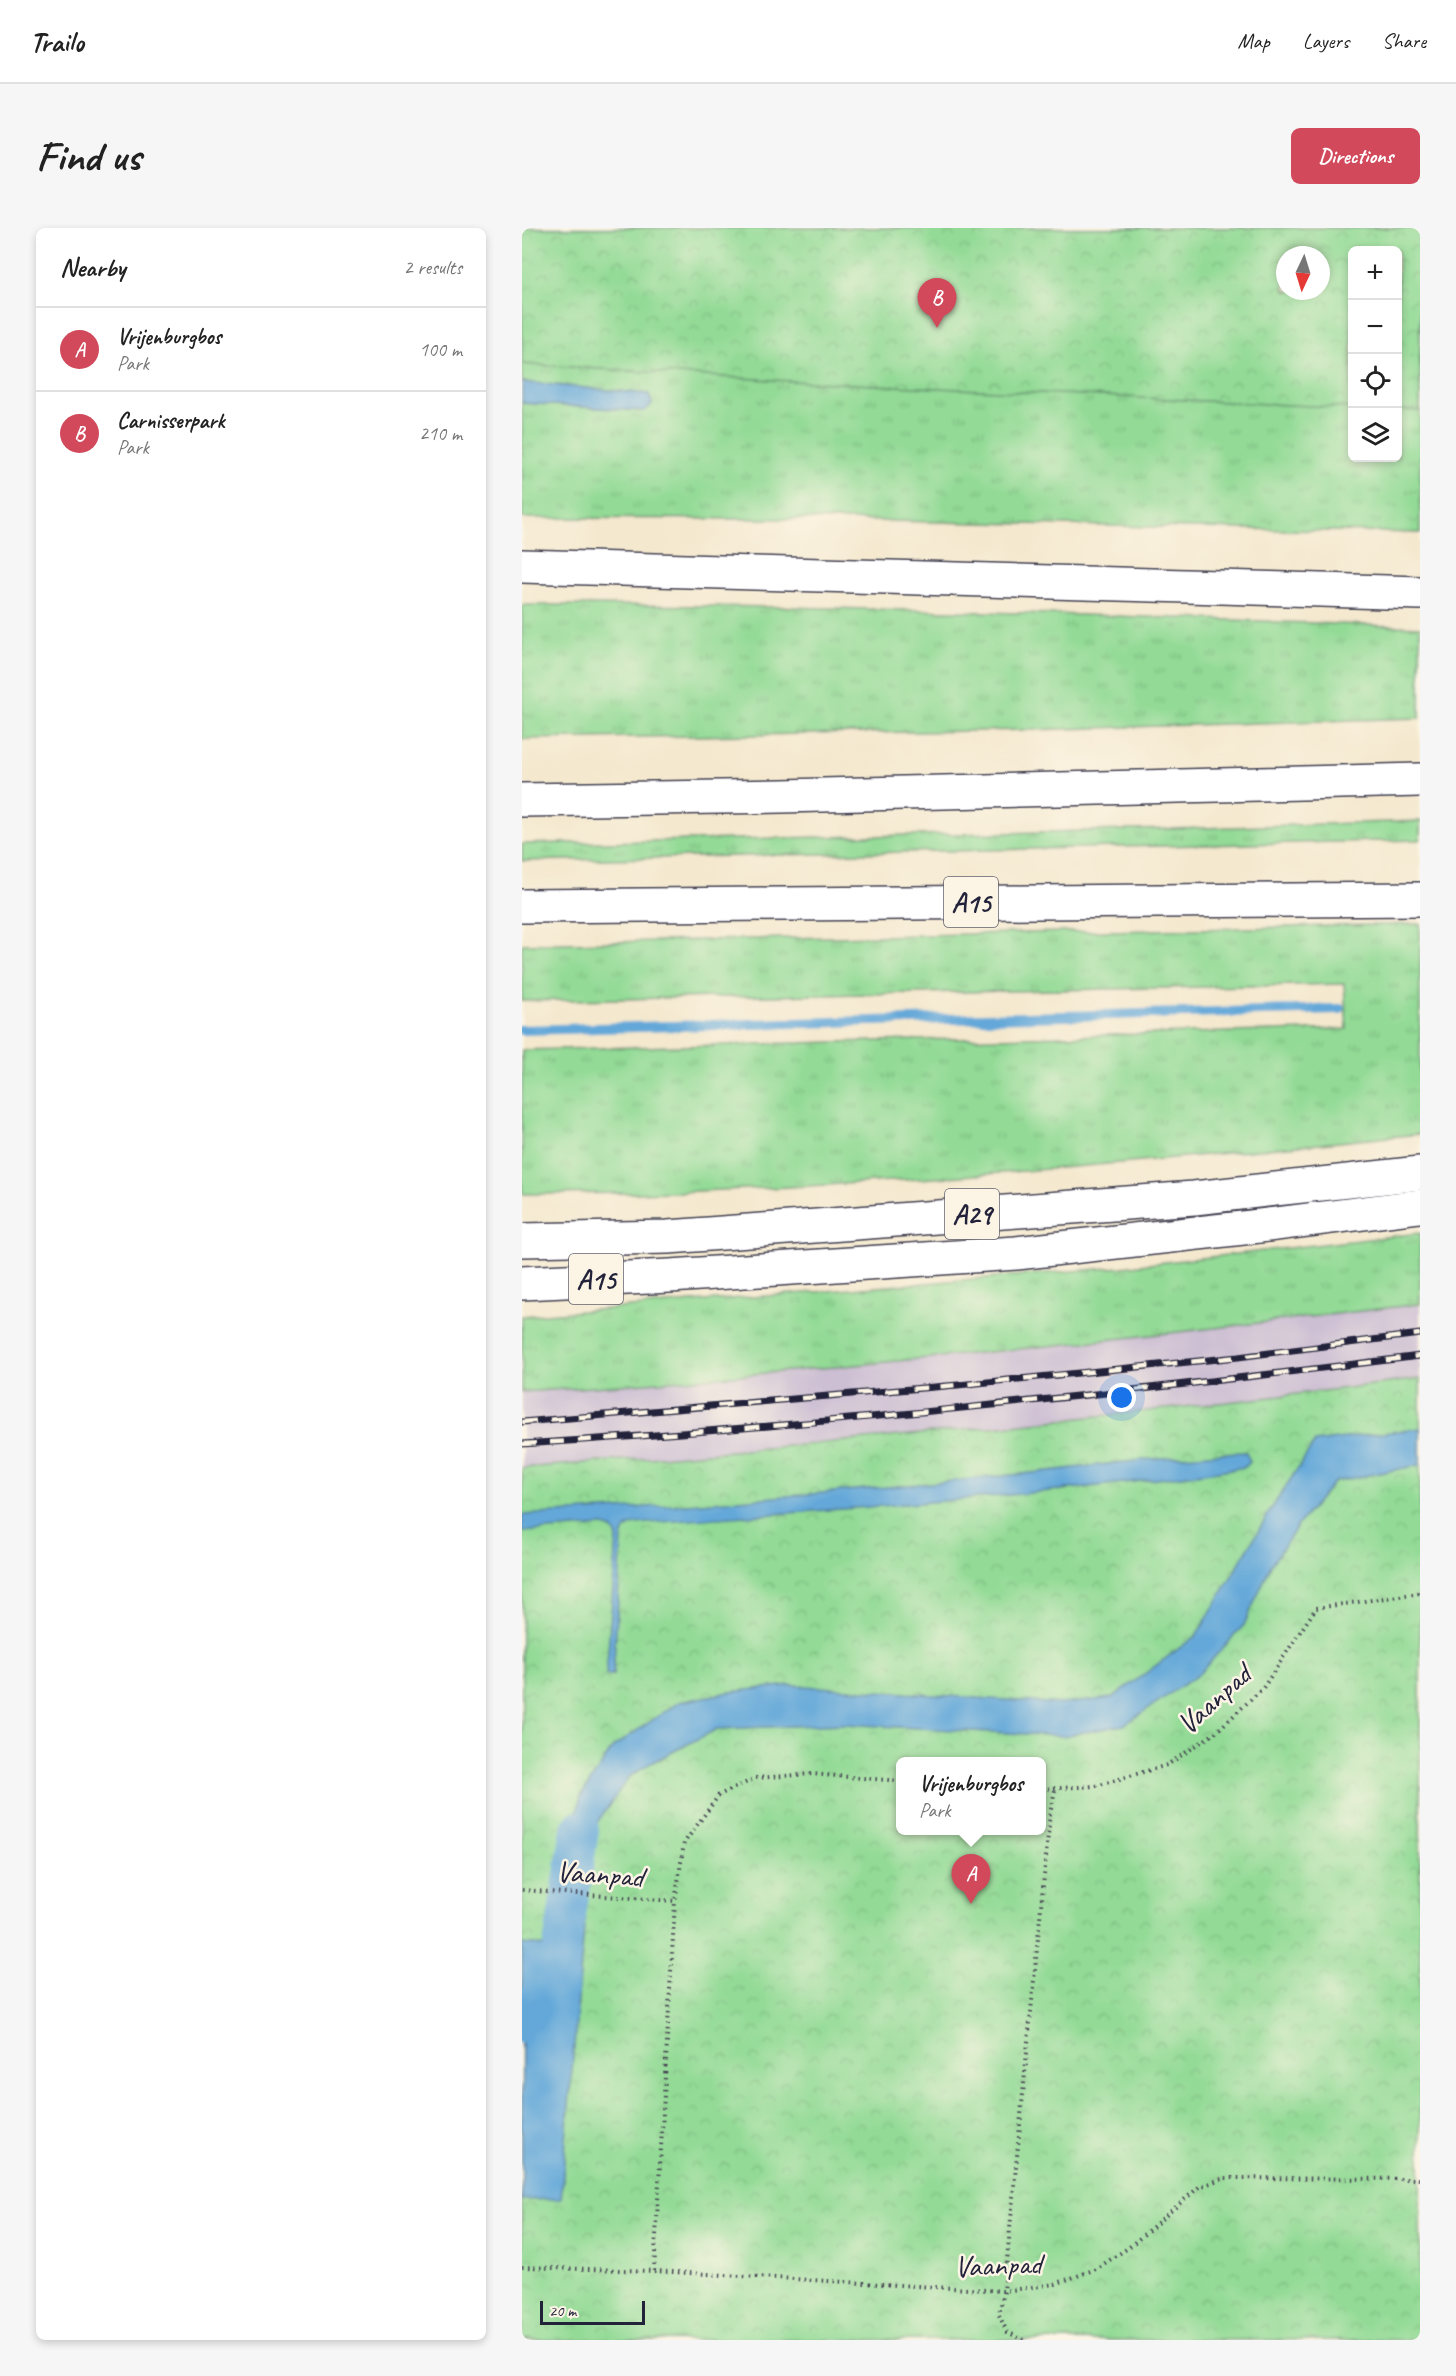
<!DOCTYPE html>
<html lang="en">
<head>
<meta charset="utf-8">
<style>
  body { margin:0; font-family:Caveat,sans-serif; background:#f6f6f6; color:#222 }
  .controls { position:absolute; right:18px; top:18px; display:grid; overflow:hidden; border-radius:9px; box-shadow:0 3px 9px #0003 }
  .controls button { width:54px; height:54px; display:grid; place-items:center; padding:0; border:0; border-bottom:2px solid #e0e0e0; background:#fff; color:#222; font:30px sans-serif }
  .compass { position:absolute; left:754px; top:18px; width:54px; height:54px; border-radius:50%; background:#fff; box-shadow:0 3px 9px #0003; rotate:184deg }
  .scale { position:absolute; left:18px; bottom:15px; width:105px; box-sizing:border-box; padding-left:6px; border:3px solid #22223b; border-top:0; font-size:16px; line-height:21px; white-space:nowrap; color:#22223b; -webkit-text-stroke:4px #fcf5e5; paint-order:stroke }
  .you { position:absolute; left:600px; top:1170px; width:21px; height:21px; margin:-15px; border:4px solid #fff; border-radius:50%; background:#1a73e8; box-shadow:0 0 0 9px #1a73e833 }
  .badge { display:grid; place-items:center; width:39px; height:39px; border-radius:50%; background:#d1495b; color:#fff; font-size:20px; font-weight:700 }
  .pin { position:absolute; translate:-50% -50px; filter:drop-shadow(0 2px 3px #0008) }
  .pin::after { content:''; position:absolute; top:32px; width:21px; height:18px; background:inherit; clip-path:polygon(0 0,100% 0,50% 100%) }
  .popup { position:absolute; left:374px; top:1529px; width:150px; height:78px; box-sizing:border-box; display:grid; place-content:center; border-radius:9px; background:#fff; filter:drop-shadow(0 2px 4px #0005); font-size:20px; white-space:nowrap; color:#767676 }
  .popup b { font-size:22px; color:#222 }
  .popup::after { content:''; position:absolute; left:50%; top:100%; margin-left:-12px; border:12px solid transparent; border-top-color:#fff }
  .list { margin:0; padding:0; list-style:none }
  h2 { display:flex; justify-content:space-between; align-items:center; height:78px; margin:0; padding:0 24px; font-size:26px }
  h2 small { font-size:20px; font-weight:400; color:#767676 }
  .list li { display:grid; grid-template-columns:39px 1fr auto; gap:18px; align-items:center; box-sizing:border-box; height:84px; padding:0 24px; border-top:2px solid #e0e0e0 }
  .list b { display:block; font-size:22px; white-space:nowrap }
  .list p { margin:0; font-size:20px; white-space:nowrap; color:#767676 }
  .list em { font-size:20px; font-style:normal; color:#767676 }
  .icon { flex:none; width:33px; height:33px; fill:none; stroke:currentColor; stroke-width:2; stroke-linecap:round; stroke-linejoin:round }
  .map { position:relative; flex:none; width:898px; height:2112px; overflow:hidden; border-radius:9px }
  header { display:flex; align-items:center; gap:36px; box-sizing:border-box; height:84px; padding:0 30px; background:#fff; border-bottom:2px solid #e0e0e0 }
  header strong { font-size:28px }
  nav { display:flex; gap:33px; margin-inline-start:auto; font-size:21px }
  .intro { display:flex; align-items:center; justify-content:space-between; box-sizing:border-box; height:144px; padding:0 36px }
  h1 { margin:0; font-size:42px }
  .button { padding:15px 27px; border-radius:9px; background:#d1495b; color:#fff; font-size:21px; font-weight:700 }
  main { display:flex; gap:36px; padding:0 36px }
  aside { flex:1; background:#fff; border-radius:9px; box-shadow:0 3px 9px #0003 }
  .map>svg:first-child { display:block }
  .railway { fill:#ccbed3 }
  .grass { fill:url(#grass-tufts); stroke:#5a7e68; stroke-width:1.5; fill-rule:evenodd }
  .park { fill:url(#park-crowns); stroke:#5a7e68; stroke-width:1.5; fill-rule:evenodd }
  .water { fill:#64a8d9; stroke:#43658a; stroke-width:1.5 }
  .lines { fill:none; stroke-linecap:round; stroke-linejoin:round }
  .stream { stroke:#64a8d9; stroke-width:10 }
  .canal { stroke:#64a8d9; stroke-width:38 }
  .motorway-casing { stroke:#424051; stroke-width:36 }
  .path { stroke:#424051; stroke-width:4; stroke-dasharray:1.5 4.5; stroke-linecap:butt }
  .motorway { stroke:#fff; stroke-width:33 }
  .rail-casing { stroke:#22223b; stroke-width:7 }
  .rail { stroke:#fcf5e5; stroke-width:4.5; stroke-dasharray:14; stroke-linecap:butt }
  .labels { text-anchor:middle; dominant-baseline:central; stroke-width:5; stroke-linejoin:round; paint-order:stroke }
  .shield { fill:#fcf5e5; stroke:#63616e; stroke-width:1.5 }
  .shield-label { font-size:28px; font-weight:bold; fill:#22223b }
  .street-label { font-size:30px; fill:#22223b; stroke:#fcf5e5 }
</style>
</head>
<body>
<header>
<strong>Trailo</strong>
<nav><a>Map</a><a>Layers</a><a>Share</a></nav>
</header>
<div class="intro"><h1>Find us</h1><a class="button">Directions</a></div>
<main>
<aside>
<h2>Nearby<small>2 results</small></h2>
<ul class="list">
<li><span class="badge">A</span><div><b>Vrijenburgbos</b><p>Park</p></div><em>100 m</em></li>
<li><span class="badge">B</span><div><b>Carnisserpark</b><p>Park</p></div><em>210 m</em></li>
</ul>
</aside>
<div class="map">
<svg width="898" height="2112" viewBox="0 0 898 2112">
  <defs>
    <pattern id="grass-tufts" width="24" height="20" patternUnits="userSpaceOnUse" patternTransform="scale(1.5)"><rect width="24" height="20" fill="#92da95"/><path d="M3 7l-1-3M5 7V3M7 7l1-3M15 17l-1-3M17 17v-4M19 17l1-3" fill="none" stroke="#7ebb81"/></pattern>
    <pattern id="park-crowns" width="20" height="18" patternUnits="userSpaceOnUse" patternTransform="scale(1.5)"><rect width="20" height="18" fill="#92da95"/><path d="M2 6a3 3 0 1 1 6 0M12 15a3 3 0 1 1 6 0" fill="none" stroke="#7ebb81"/></pattern>
  </defs>
  <rect width="100%" height="100%" fill="#fcf5e5"/>
  <filter id="ink" filterUnits="userSpaceOnUse"><feTurbulence type="fractalNoise" baseFrequency=".0167" numOctaves="2"/><feDisplacementMap in="SourceGraphic" scale="12" xChannelSelector="R" yChannelSelector="G"/><feConvolveMatrix kernelMatrix="1 2 1 2 8 2 1 2 1" color-interpolation-filters="sRGB"/></filter>
  <filter id="wash" filterUnits="userSpaceOnUse"><feTurbulence type="fractalNoise" baseFrequency=".008" numOctaves="4" result="noise"/><feDisplacementMap in="SourceGraphic" scale="24" xChannelSelector="R" yChannelSelector="G"/><feGaussianBlur stdDeviation="1.35" result="paint"/><feColorMatrix in="noise" values="0 0 0 0 0 0 0 0 0 0 0 0 0 0 0 0 0 1.4 0 .05"/><feComposite in="paint" operator="in"/></filter>
  <g filter="url(#wash)">
    <rect width="100%" height="100%" fill="#f4e8ce"/>
    <!-- railway -->
    <polygon class="railway" points="898,1076 898,1151 739,1171 475,1200 237,1222 0,1240 0,1164 229,1146 468,1125"/>
    <!-- grass -->
    <g class="grass">
      <path d="M0 0H898V305L277 291 0 290V175L122 183 127 166 0 154ZM830 22H876V230H830ZM763 27H799V63H763Z"/>
      <path d="M0 377C299 376 599 388 898 399V490L508 502 0 511Z"/>
      <polygon points="898,593 898,612 0,633 0,616 649,601"/>
      <path d="M898 696V906C658 930 417 954 176 963 118 966 59 965 0 966V822L825 801 822 756 0 773V716Z"/>
      <path d="M898 1005V1076C599 1112 300 1144 0 1164V1088L600 1039Z"/>
    </g>
    <!-- park -->
    <g class="park">
      <path d="M0 0H898V183L876 182V22H830V180L249 152 0 136ZM763 27H799V63H763Z"/>
      <path d="M898 1151V2112H0V1240C300 1217 599 1189 898 1151ZM378 1534H520V1602H378Z"/>
    </g>
    <!-- water -->
    <g class="water">
      <polygon points="0,154 127,166 130,176 123,183 0,175"/>
      <polygon points="898,1200 898,1237 812,1254 777,1296 749,1337 722,1397 677,1446 602,1497 541,1508 322,1496 195,1501 127,1536 106,1550 74,1596 67,1625 65,1652 37,1652 59,1568 91,1519 157,1474 208,1464 268,1457 540,1476 590,1470 675,1407 751,1278 793,1214"/>
      <path d="M724 1224 728 1234 723 1239C523 1269 315 1281 113 1296 104 1299 102 1301 100 1311L91 1447H84L95 1310C92 1302 89 1299 80 1298L0 1304V1287C160 1278 320 1264 480 1248 561 1240 642 1227 724 1224Z"/>
      <polygon points="32,1674 64,1676 39,1971 0,1972 0,1716 24,1718"/>
    </g>
    <g class="lines">
      <!-- stream -->
      <polyline class="stream" points="0,802 818,781"/>
      <!-- canal -->
      <polyline class="canal" points="0,1796 37,1738 58,1602"/>
    </g>
  </g>
  <g filter="url(#ink)">
    <g class="lines">
      <!-- motorway casing -->
      <g class="motorway-casing">
        <g id="motorway">
          <polyline points="0,338 898,365"/>
          <polyline points="0,572 260,568 898,552"/>
          <polyline points="0,678 898,671"/>
          <polyline points="0,1012 146,1009 672,970 898,945"/>
          <polyline points="0,1055 148,1048 494,1025 721,1000 898,978"/>
        </g>
      </g>
      <!-- path -->
      <g class="path">
        <polyline points="520,1561 574,1558 645,1537 693,1505 741,1460 794,1380 898,1365"/>
        <polyline points="0,1662 153,1673 162,1615 197,1567 234,1550 290,1546 378,1553"/>
        <polyline points="0,2039 132,2043 482,2063 533,2056 574,2041 606,2020 677,1959 702,1950 898,1951"/>
        <polyline points="132,2043 153,1673"/>
        <polyline points="502,2112 485,2104 477,2087 482,2063 528,1586 533,1562"/>
      </g>
      <!-- motorway -->
      <use href="#motorway" class="motorway"/>
      <!-- rail casing -->
      <g class="rail-casing">
        <g id="rail">
          <polyline points="0,1194 436,1157 716,1129 898,1106"/>
          <path d="M0 1216C300 1198 600 1165 898 1128"/>
        </g>
      </g>
      <!-- rail -->
      <use href="#rail" class="rail"/>
    </g>
  </g>
  <g class="labels">
    <!-- shield labels -->
    <g class="shield">
      <rect x="422" y="649" width="54" height="50" rx="4.5"/>
      <rect x="423" y="961" width="54" height="50" rx="4.5"/>
      <rect x="47" y="1026" width="54" height="50" rx="4.5"/>
    </g>
    <g class="shield-label">
      <text x="449" y="674">A15</text>
      <text x="450" y="986">A29</text>
      <text x="74" y="1051">A15</text>
    </g>
    <!-- street labels -->
    <g class="street-label">
      <text transform="translate(692 1471) rotate(-42)">Vaanpad</text>
      <text transform="translate(78 1646) rotate(4)">Vaanpad</text>
      <text transform="translate(476 2037) rotate(-2)">Vaanpad</text>
    </g>
  </g>
</svg>
<div class="controls">
<button>+</button>
<button>−</button>
<button><svg class="icon" aria-label="locate" viewBox="0 0 24 24"><circle cx="12" cy="12" r="6"/><path d="M12 2v4M12 18v4M2 12h4M18 12h4"/></svg></button>
<button><svg class="icon" aria-label="layers" viewBox="0 0 24 24"><path d="M12 4l9 5-9 5-9-5zM3 14l9 5 9-5"/></svg></button>
</div>
<svg class="compass" viewBox="-18 -18 36 36"><path d="M0-13l5 13h-10z" fill="#e53935"/><path d="M0 13l5-13h-10z" fill="#767676"/></svg>
<div class="scale">20 m</div>
<div class="you"></div>
<div class="pin badge" style="left:449px;top:1676px">A</div>
<div class="popup"><b>Vrijenburgbos</b>Park</div>
<div class="pin badge" style="left:415px;top:100px">B</div>
</div>
</main>
</body>
</html>
